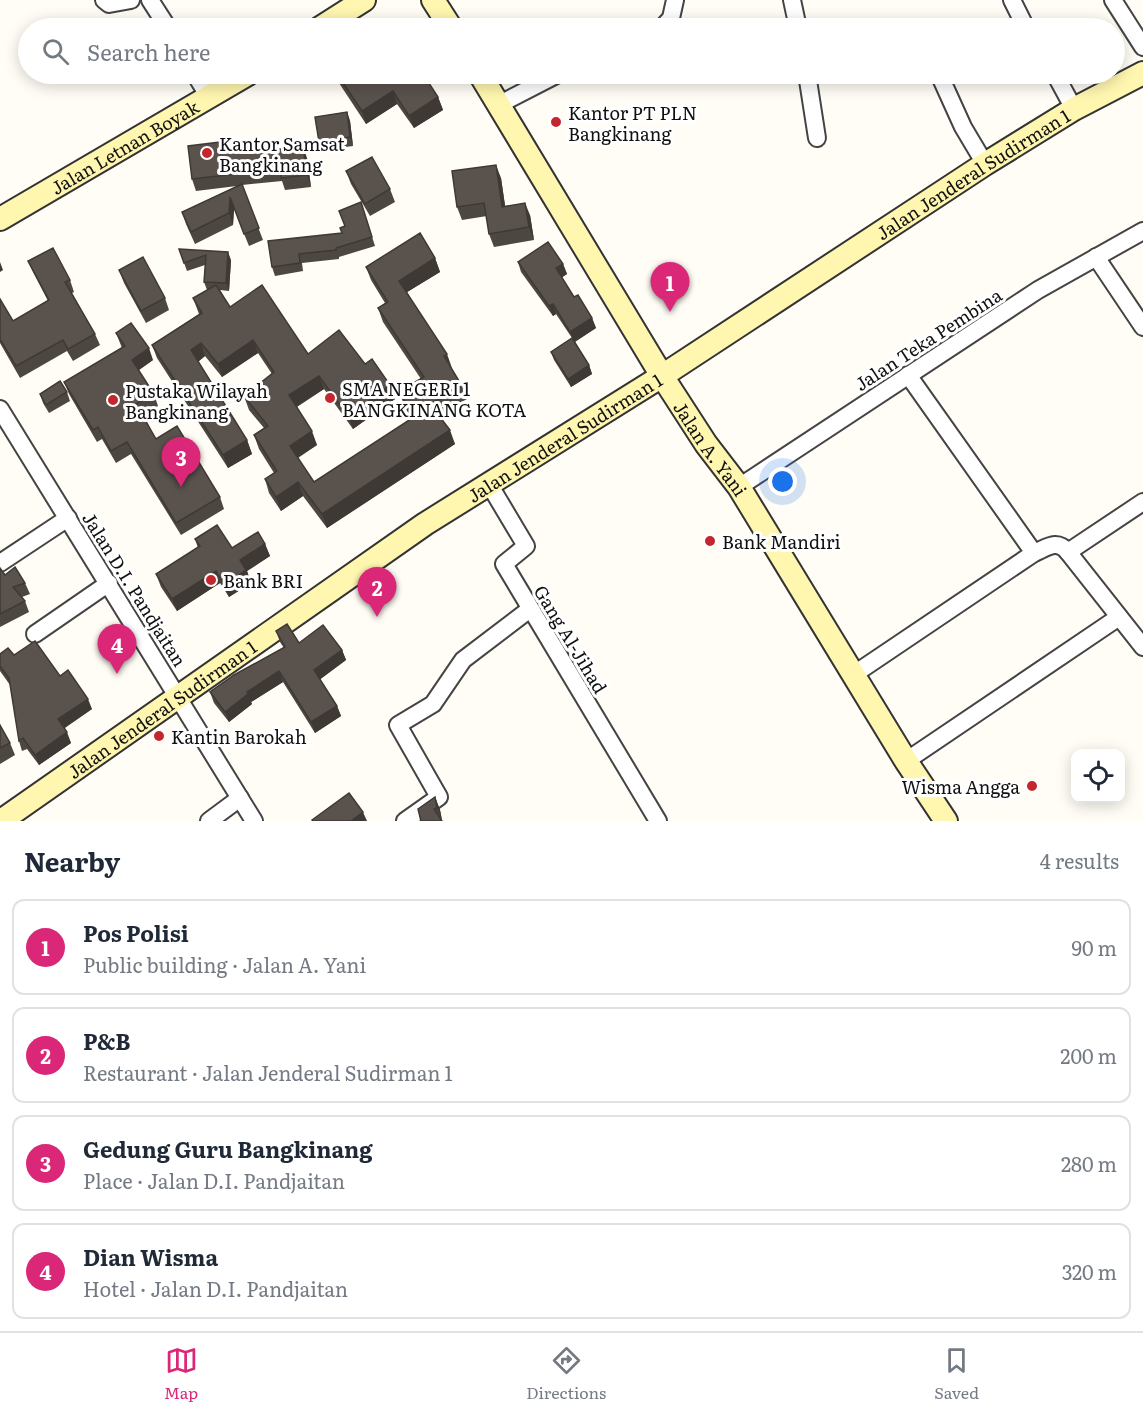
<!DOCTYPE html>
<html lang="en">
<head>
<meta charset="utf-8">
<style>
  body { margin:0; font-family:Literata,serif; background:#f2f2f3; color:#1f2937 }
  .controls { position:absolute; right:18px; bottom:18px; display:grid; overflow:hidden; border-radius:12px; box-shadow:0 3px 15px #0003 }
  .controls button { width:54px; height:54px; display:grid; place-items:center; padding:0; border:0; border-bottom:2px solid #e0e1e3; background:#fff; color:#1f2937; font:30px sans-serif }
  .you { position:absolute; left:783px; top:482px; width:21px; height:21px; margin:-15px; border:4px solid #fff; border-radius:50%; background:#1a73e8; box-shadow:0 0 0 9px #1a73e833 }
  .badge { display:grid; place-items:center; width:39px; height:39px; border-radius:50%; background:#db2777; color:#fff; font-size:20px; font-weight:700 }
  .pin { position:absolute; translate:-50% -50px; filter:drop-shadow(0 2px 3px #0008) }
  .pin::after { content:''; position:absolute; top:32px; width:21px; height:18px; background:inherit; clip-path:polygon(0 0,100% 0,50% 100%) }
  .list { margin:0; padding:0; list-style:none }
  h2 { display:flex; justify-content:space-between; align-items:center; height:78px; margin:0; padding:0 24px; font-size:26px }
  h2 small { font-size:20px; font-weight:400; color:#747a83 }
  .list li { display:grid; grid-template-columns:39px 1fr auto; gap:18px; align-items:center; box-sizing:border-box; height:96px; margin:0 12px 12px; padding:0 12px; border:2px solid #e0e1e3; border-radius:12px }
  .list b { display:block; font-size:22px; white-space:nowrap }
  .list p { margin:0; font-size:20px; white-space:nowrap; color:#747a83 }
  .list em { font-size:20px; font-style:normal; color:#747a83 }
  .icon { flex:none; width:33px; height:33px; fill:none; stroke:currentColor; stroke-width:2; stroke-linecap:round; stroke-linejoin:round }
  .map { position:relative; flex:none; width:1143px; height:821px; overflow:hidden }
  .search { position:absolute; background:#fff; box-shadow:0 3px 15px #0003; left:18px; right:18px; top:18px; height:66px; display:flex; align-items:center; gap:15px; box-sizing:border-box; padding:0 21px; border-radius:33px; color:#747a83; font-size:22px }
  .sheet { height:510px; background:#fff }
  nav { display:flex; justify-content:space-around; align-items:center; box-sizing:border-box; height:84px; border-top:2px solid #e0e1e3; background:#fff; font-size:16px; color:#747a83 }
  nav a { display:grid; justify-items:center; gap:3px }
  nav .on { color:#db2777 }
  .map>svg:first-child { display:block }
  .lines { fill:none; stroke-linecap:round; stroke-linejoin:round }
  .street-casing { stroke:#444; stroke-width:20 }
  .secondary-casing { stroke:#333; stroke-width:26 }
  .street { stroke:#fff; stroke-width:16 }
  .secondary { stroke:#fff6b0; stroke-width:22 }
  .wall { fill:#4d4742 }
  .shaded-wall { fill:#3f3936 }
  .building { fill:#5a524d; stroke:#3f3936; stroke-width:1.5 }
  .poi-dot { fill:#c4262e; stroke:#fff; stroke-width:2 }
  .labels { text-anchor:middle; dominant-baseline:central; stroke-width:6; stroke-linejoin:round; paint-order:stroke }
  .poi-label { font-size:18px; fill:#111; stroke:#fff; text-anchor:start }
  .street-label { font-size:18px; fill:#111; stroke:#fff }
</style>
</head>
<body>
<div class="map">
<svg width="1143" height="821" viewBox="0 0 1143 821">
  <rect width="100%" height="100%" fill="#fffdf5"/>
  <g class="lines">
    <!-- street casing -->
    <g class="street-casing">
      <g id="street">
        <polyline points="104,0 109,4 131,0"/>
        <polyline points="150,0 168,28"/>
        <polyline points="792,0 798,28"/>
        <polyline points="1012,0 1026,28"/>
        <polyline points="1113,0 1143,47"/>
        <polyline points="662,28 671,18 675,0"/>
        <polyline points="195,74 209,97"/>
        <polyline points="807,74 817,138"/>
        <polyline points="939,74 963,127 985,164"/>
        <polyline points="1055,74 1074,109"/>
        <polyline points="500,104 558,74"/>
        <polyline points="1096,257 1143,327"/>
        <polyline points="908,375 1034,553"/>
        <polyline points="0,409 254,821"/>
        <polyline points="489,484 526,546 504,564 658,821"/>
        <polyline points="739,487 1038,290 1143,231"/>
        <polyline points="1068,552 1143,502"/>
        <polyline points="0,563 68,518"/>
        <polyline points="35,634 109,583"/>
        <path d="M853 675 1034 553C1048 547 1057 539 1068 552L1143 647"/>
        <polyline points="906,761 1119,617"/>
        <polyline points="209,821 240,798"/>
        <polyline points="405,821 439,797 398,725 433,704 463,660 530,609"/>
      </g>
    </g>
    <!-- secondary casing -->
    <g class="secondary-casing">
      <g id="secondary">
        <polyline points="433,0 451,28"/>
        <polyline points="320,28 364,0"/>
        <path id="s1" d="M480 74 662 376 706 444 739 487 906 761 946 821"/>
        <path id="s2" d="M0 219 248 74"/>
        <path id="s3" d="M1 821 425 524 662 376 985 164 1074 109 1143 73"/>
      </g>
    </g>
    <!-- street -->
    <use href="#street" class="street"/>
    <!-- secondary -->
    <use href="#secondary" class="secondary"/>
  </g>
  <!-- wall -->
  <g class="wall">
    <polygon points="336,74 423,74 438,97 443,110 414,128 397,104 366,124 339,83"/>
    <polygon points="347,112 350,121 353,146 322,150 319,142"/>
    <polygon points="265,143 268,151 307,158 311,187 285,190 282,181 242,185 263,240 249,246 234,209 233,225 195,244 186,224 182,212 237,186 196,191 192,179 231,148"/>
    <polygon points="346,171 390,189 395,202 370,216 351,184"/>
    <polygon points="501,178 505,206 530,215 534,240 494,247 489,234 487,216 462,220 457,207"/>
    <polygon points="361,202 375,246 339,257 339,259 302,263 303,271 275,276 272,267 342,233"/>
    <polygon points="179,249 231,260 229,291 220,290 230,307 308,354 365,364 390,385 395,399 353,429 324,389 297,407 317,445 298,458 314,482 411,419 404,405 399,391 421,379 383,322 378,308 385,303 371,280 366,267 435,258 440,272 407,292 462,386 467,399 438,415 455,444 327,528 303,496 281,511 269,493 265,479 274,473 259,449 254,435 264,428 249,410 244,396 272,374 258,353 222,377 205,356 198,362 247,440 252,454 228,468 157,358 152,345 199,314 193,298 207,290 204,282 205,265 187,271"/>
    <polygon points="28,261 70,280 74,292 72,293 95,334 100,345 73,361 67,351 20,378 0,343 0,299 13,321 48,301 33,272"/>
    <polygon points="518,262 563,264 567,274 561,278 574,297 592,318 596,328 575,342 589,365 592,374 571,387 554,360 551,352 572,338 556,314 553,316 521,272"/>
    <polygon points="119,270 165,298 169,310 146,323 124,283"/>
    <polygon points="116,333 153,360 139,370 154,394 158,406 143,415 156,439 220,497 224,509 181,535 131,454 116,463 102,439 97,442 69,394 64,382 122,348"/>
    <polygon points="67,392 70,401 49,413 43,403 40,394"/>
    <polygon points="195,539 232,548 265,544 270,556 247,571 251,583 229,597 220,583 177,611 161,587 156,574 198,548"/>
    <polygon points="0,568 5,575 25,583 30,594 22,597 25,601 29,612 0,627"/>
    <polygon points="276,631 299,643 342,650 346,660 320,679 337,706 341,716 315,733 283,682 251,702 252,704 229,722 214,703 210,692 284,648 280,642"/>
    <polygon points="0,654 14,655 60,676 92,709 64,728 71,743 39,765 27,749 22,751 19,741 10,685 0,671"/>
    <polygon points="0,725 10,743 15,755 0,764"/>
    <polygon points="435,797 440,810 442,820 421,821"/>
  </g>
  <!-- shaded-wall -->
  <g class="shaded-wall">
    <polygon points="393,91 397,104 366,124 362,111"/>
    <polygon points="438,97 443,110 414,128 409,116"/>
    <polygon points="347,112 350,121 353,146 350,137"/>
    <polygon points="303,146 307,158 311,187 307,175"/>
    <polygon points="496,165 501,178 507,219 502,207"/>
    <polygon points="230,197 234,209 233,225 229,213"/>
    <polygon points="525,203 530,215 534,240 529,227"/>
    <polygon points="228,252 231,260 229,291 226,283"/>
    <polygon points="435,258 440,272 404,294 399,281"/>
    <polygon points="0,262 3,270 0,272"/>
    <polygon points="563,264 567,274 559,279 556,268"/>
    <polygon points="553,304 556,314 553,316 549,306"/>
    <polygon points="592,318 596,328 574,342 570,332"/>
    <polygon points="253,340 258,353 222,377 218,364"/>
    <polygon points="201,343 205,356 196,363 191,350"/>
    <polygon points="149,348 153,360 136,372 132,360"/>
    <polygon points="447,354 452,368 444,356"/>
    <polygon points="589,365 592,374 571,387 568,379"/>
    <polygon points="319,376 324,389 294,408 289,395"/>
    <polygon points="390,385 395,399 353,429 348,416"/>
    <polygon points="450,430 455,444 327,528 322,514"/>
    <polygon points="312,431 317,445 295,459 290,446"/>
    <polygon points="247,440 252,454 228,468 223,455"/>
    <polygon points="298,482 303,496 281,511 276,497"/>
    <polygon points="265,544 270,556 247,571 251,583 229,597 224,585 240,560"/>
    <polygon points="216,571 220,583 177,611 172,599"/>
    <polygon points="342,650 346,660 318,681 314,670"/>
    <polygon points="279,671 283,682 251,702 252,704 229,722 225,712 247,692"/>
    <polygon points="88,699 92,709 62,730 58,719"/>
    <polygon points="337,706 341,716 315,733 311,722"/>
    <polygon points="67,732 71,743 39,765 35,755"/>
    <polygon points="435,797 440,810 442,820 437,808"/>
    <polygon points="363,812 367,821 351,821"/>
  </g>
  <!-- building -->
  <g class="building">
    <polygon points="388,25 390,28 381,28"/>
    <polygon points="337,74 423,74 438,97 409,116 393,91 362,111"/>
    <polygon points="347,112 350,137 319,142 315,117"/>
    <polygon points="228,141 229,148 265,143 266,151 303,146 307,175 281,178 280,169 192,179 188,146"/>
    <polygon points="372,157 390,189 365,204 346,171"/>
    <polygon points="496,165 502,207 525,203 529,227 489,234 484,203 457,207 452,171"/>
    <polygon points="242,184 259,228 244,234 230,197 229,213 191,232 182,212"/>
    <polygon points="361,202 372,237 336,248 336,250 299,254 300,263 272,267 268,241 342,233 340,228 345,226 339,211"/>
    <polygon points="420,233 435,258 399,281 447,354 444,356 462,386 430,404 450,430 322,514 298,482 276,497 265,479 277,471 254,435 268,426 244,396 274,372 253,340 218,364 201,343 191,350 247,440 223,455 152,345 202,313 193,298 216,285 230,307 262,285 308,354 339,330 365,364 372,359 390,385 348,416 319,376 289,395 312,431 290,446 314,482 414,417 399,391 424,377 378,308 388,302 366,267"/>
    <polygon points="548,242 563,264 556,268 574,297 578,295 592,318 570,332 553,304 549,306 518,262"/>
    <polygon points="53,248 70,280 65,282 95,334 68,349 63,340 16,366 0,339 0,299 13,321 49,300 28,261"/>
    <polygon points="179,249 228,252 226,283 204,282 206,255 184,263"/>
    <polygon points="143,257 165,298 141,311 119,270"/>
    <polygon points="131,323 149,348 132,360 154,394 136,404 156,439 177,426 220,497 176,523 127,442 111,451 98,427 93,430 64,382 125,346 116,333"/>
    <polygon points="572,338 589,365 568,379 551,352"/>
    <polygon points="60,381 67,392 46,405 40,394"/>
    <polygon points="217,525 232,548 258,532 265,544 240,560 246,570 224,585 216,571 172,599 156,574 200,546 195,539"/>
    <polygon points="15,567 25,583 13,587 25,601 0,614 0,568 5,575"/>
    <polygon points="287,624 299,643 323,625 342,650 314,670 337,706 311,722 279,671 247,692 248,694 225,712 210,692 234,675 285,647 276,631"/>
    <polygon points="35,641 60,676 68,670 88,699 58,719 67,732 35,755 23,738 19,741 9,678 0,666 0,654 8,648 14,655"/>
    <polygon points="0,725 10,743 0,748"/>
    <polygon points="349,793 363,812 351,821 313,821 312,820"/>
    <polygon points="435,797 437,808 434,809 442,821 421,821 418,809"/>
  </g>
  <!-- markers -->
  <g class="poi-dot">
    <circle cx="556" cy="122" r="6"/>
    <circle cx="207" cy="153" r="6"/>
    <circle cx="330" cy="398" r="6"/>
    <circle cx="113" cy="400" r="6"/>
    <circle cx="710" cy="541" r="6"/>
    <circle cx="211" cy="580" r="6"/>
    <circle cx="159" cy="736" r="6"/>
    <circle cx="1032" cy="786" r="6"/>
  </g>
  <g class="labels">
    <!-- poi labels -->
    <g class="poi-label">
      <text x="568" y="112">Kantor PT PLN<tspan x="568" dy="21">Bangkinang</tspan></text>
      <text x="219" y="143">Kantor Samsat<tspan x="219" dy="21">Bangkinang</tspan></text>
      <text x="342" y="388">SMA NEGERI 1<tspan x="342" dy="21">BANGKINANG KOTA</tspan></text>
      <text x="125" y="390">Pustaka Wilayah<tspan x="125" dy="21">Bangkinang</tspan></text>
      <text x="722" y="541">Bank Mandiri</text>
      <text x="223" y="580">Bank BRI</text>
      <text x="171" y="736">Kantin Barokah</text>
      <text x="1020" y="786" text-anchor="end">Wisma Angga</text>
    </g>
    <!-- street labels -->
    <g class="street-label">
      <text stroke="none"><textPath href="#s2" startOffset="144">Jalan Letnan Boyak</textPath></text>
      <text stroke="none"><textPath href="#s3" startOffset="1168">Jalan Jenderal Sudirman 1</textPath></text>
      <text transform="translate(928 339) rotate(-33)">Jalan Teka Pembina</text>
      <text stroke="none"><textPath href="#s3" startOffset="682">Jalan Jenderal Sudirman 1</textPath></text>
      <text stroke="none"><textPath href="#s1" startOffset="440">Jalan A. Yani</textPath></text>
      <text transform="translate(135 589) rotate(58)">Jalan D.I. Pandjaitan</text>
      <text transform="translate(571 639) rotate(59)">Gang Al-Jihad</text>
      <text stroke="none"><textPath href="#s3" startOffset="196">Jalan Jenderal Sudirman 1</textPath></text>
    </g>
  </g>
</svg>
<div class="controls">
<button><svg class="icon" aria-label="locate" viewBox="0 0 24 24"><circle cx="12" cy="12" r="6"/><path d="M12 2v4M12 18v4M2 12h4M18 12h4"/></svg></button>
</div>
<div class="you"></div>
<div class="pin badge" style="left:670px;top:312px">1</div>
<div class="pin badge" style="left:377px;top:617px">2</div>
<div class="pin badge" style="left:181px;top:487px">3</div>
<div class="pin badge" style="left:117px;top:674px">4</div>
<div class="search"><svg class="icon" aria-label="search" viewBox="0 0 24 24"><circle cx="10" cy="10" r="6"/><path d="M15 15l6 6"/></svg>Search here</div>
</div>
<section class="sheet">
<h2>Nearby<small>4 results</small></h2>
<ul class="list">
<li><span class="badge">1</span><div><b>Pos Polisi</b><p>Public building · Jalan A. Yani</p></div><em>90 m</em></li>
<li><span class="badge">2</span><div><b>P&amp;B</b><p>Restaurant · Jalan Jenderal Sudirman 1</p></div><em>200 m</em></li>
<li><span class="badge">3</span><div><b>Gedung Guru Bangkinang</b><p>Place · Jalan D.I. Pandjaitan</p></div><em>280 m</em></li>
<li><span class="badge">4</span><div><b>Dian Wisma</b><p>Hotel · Jalan D.I. Pandjaitan</p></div><em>320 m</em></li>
</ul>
</section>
<nav>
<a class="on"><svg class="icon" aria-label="map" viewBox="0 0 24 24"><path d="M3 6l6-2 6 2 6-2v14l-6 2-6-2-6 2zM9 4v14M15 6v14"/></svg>Map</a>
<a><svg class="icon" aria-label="directions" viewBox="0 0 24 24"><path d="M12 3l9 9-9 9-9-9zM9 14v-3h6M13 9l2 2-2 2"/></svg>Directions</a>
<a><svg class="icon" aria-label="saved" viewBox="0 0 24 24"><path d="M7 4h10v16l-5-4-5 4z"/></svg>Saved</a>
</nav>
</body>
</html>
